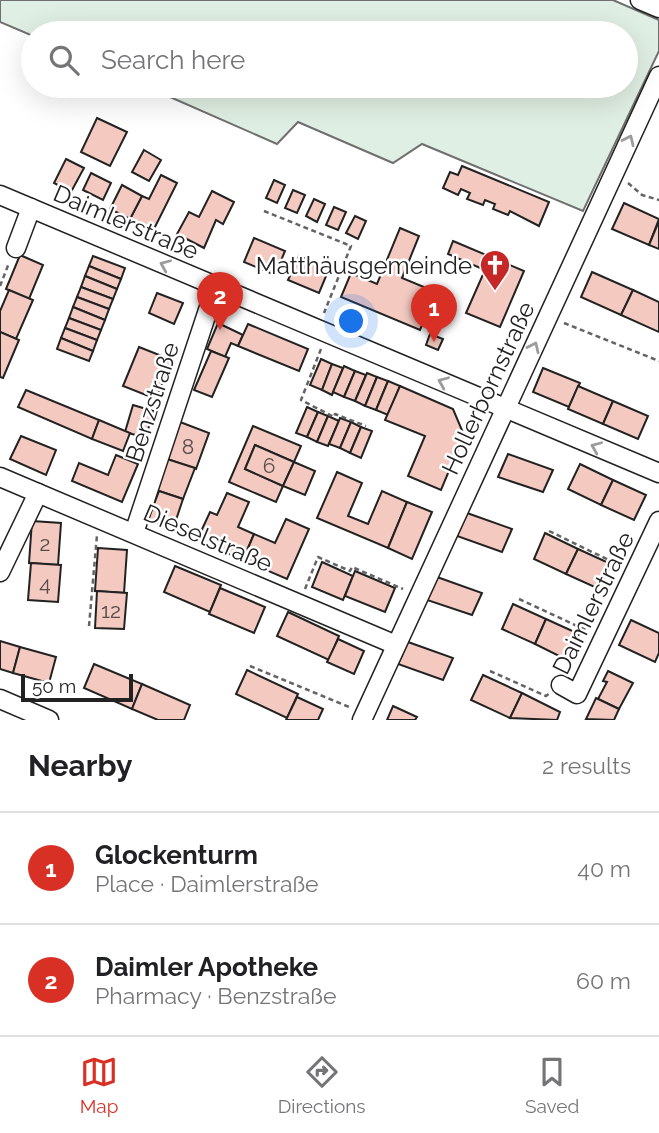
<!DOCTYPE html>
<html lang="en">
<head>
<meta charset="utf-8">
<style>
  body { margin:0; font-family:Raleway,sans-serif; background:#f2f2f2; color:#202124 }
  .scale { position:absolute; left:21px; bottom:18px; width:112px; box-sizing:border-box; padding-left:7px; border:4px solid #222; border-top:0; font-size:19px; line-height:24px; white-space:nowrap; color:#222; -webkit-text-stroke:5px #fff; paint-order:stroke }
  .you { position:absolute; left:352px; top:322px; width:24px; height:24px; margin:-18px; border:5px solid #fff; border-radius:50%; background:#1a73e8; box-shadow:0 0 0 10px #1a73e833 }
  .badge { display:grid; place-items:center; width:46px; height:46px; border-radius:50%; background:#d93025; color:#fff; font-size:23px; font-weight:700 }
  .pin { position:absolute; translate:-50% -58px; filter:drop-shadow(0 2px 4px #0008) }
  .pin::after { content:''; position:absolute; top:37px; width:24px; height:21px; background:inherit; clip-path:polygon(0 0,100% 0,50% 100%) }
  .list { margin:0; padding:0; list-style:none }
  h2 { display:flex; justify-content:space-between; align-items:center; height:91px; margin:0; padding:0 28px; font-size:30px }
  h2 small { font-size:23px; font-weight:400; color:#757577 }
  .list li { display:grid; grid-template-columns:46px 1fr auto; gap:21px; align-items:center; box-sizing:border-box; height:112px; padding:0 28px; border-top:2px solid #e0e0e0 }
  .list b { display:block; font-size:26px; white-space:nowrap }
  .list p { margin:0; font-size:23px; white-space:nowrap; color:#757577 }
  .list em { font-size:23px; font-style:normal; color:#757577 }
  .icon { flex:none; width:38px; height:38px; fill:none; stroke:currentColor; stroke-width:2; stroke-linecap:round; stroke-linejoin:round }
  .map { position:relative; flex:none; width:659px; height:720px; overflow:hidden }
  .search { position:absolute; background:#fff; box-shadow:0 7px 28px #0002; left:21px; right:21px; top:21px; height:77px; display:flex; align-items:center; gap:18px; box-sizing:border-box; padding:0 24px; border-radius:38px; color:#757577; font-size:26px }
  .sheet { height:315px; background:#fff }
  nav { display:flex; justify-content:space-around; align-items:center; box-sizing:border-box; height:98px; border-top:2px solid #e0e0e0; background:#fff; font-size:19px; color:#757577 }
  nav a { display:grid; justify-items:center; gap:4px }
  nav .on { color:#d93025 }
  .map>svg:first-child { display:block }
  .green { fill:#e0efe3; stroke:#6f6f6f; stroke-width:2 }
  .building { fill:#f3c9c0; stroke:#222; stroke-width:2 }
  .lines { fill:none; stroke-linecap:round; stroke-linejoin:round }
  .minor-casing { stroke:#222; stroke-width:21 }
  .path { stroke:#646464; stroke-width:2.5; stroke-dasharray:5 3.5; stroke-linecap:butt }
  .minor { stroke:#fff; stroke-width:18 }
  .oneway { stroke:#9c9c9c }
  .labels { text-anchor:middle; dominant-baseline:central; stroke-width:5; stroke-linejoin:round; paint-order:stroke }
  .number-label { font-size:21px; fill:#564c4a }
  .street-label { font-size:24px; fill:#222; stroke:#fff }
  .poi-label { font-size:24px; fill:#222; stroke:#fff; text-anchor:end }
</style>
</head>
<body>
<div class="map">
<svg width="659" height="720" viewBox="0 0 659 720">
  <rect width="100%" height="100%" fill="#fff"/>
  <!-- green -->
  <polygon class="green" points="0,0 613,0 659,20 659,51 583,211 422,144 393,163 298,122 277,144 145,86 626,86 626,33 33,33 33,36 0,22"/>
  <!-- building -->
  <g class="building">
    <polygon points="97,118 127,132 110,166 81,152"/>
    <polygon points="144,150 161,160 149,181 132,172"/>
    <polygon points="66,159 84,168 71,192 54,183"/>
    <polygon points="462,166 549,202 539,226 510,211 508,215 493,209 495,204 485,200 483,205 467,199 470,193 461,189 458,195 443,188 450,172 458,175"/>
    <polygon points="91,173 111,183 103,200 83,190"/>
    <polygon points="161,175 177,183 153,231 130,219 142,196 149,199"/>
    <polygon points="274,180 285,185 277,203 266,198"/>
    <polygon points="122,185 142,196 130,219 110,209"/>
    <polygon points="293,190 305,195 297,213 285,208"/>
    <polygon points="212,191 234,202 223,224 216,220 204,248 177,234 189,212 199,217"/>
    <polygon points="314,199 325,204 317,222 306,216"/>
    <polygon points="624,203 659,219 649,245 612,229"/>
    <polygon points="334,207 346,212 338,230 326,225"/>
    <polygon points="355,216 366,221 358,239 346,233"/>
    <polygon points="659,221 659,249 649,245"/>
    <polygon points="400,228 419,236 402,278 436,292 420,330 341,297 351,273 377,284"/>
    <polygon points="254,238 285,251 275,275 244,262"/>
    <polygon points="453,241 524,271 500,327 466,313 485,270 448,254"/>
    <polygon points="20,255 43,265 29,299 6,289"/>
    <polygon points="93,256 125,268 121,279 89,266"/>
    <polygon points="299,256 329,269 319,293 288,280"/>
    <polygon points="89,266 121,279 117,289 85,276"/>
    <polygon points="592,272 633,290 621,315 581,297"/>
    <polygon points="85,276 117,289 113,299 81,287"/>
    <polygon points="81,287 113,299 109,309 77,297"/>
    <polygon points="9,290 33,300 16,339 0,332 0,311"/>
    <polygon points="633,290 659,302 659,332 621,315"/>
    <polygon points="157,293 183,303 174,324 149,313"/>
    <polygon points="77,297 109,309 105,320 73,307"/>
    <polygon points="73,307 105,320 101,330 69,318"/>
    <polygon points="69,318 101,330 97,340 65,328"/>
    <polygon points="218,323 243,335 238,346 231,343 225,357 207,349"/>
    <polygon points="248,324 308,349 299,371 238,346"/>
    <polygon points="65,328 97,340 93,351 61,338"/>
    <polygon points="0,332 19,340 3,378 0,377"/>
    <polygon points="430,334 443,339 438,350 426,345"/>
    <polygon points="61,338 93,351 89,361 57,349"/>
    <polygon points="139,347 172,360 156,399 123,386"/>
    <polygon points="211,351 229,358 212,397 194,390"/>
    <polygon points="321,359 332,364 322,390 310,385"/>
    <polygon points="332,364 343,368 332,395 322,390"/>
    <polygon points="344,366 355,371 344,397 333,392"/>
    <polygon points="543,368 580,383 569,407 533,392"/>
    <polygon points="355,371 366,375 355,401 344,397"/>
    <polygon points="367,373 377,377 365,406 355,401"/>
    <polygon points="377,377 388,381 376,410 365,406"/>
    <polygon points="388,381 400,386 388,415 376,410"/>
    <polygon points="400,386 453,409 464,435 441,490 408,476 425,436 385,420"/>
    <polygon points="578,386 613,401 603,424 568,409"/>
    <polygon points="26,390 99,420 92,439 18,407"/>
    <polygon points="613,401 648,416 638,439 603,424"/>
    <polygon points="133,405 153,411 146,438 125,432"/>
    <polygon points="307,407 318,412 307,437 296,433"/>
    <polygon points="318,412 328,416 317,442 307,437"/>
    <polygon points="328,416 339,421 328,446 317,442"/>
    <polygon points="340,418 351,422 340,448 329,444"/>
    <polygon points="99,420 130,433 123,451 92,439"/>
    <polygon points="180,422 209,433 196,469 167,459"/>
    <polygon points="351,422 361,427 350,453 340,448"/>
    <polygon points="253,426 301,446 294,462 255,445 245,469 283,486 276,502 229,482"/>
    <polygon points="361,427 372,431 361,458 350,453"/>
    <polygon points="21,436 56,450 46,475 10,459"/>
    <polygon points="255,445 294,462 283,486 245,469"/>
    <polygon points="508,454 553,470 543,492 498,477"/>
    <polygon points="116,455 138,464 122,502 72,481 79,463 108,475"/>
    <polygon points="167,459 195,468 183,499 156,490"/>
    <polygon points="294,462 315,471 305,495 283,486"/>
    <polygon points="580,464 613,480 601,505 568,489"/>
    <polygon points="337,472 362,483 348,516 368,524 382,491 407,502 388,548 317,518"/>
    <polygon points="613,480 646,495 634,520 601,505"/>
    <polygon points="159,491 183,499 173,529 148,520"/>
    <polygon points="227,493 249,502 238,527 254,534 243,560 197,540 210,512 217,515"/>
    <polygon points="407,502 432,512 412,559 388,548"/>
    <polygon points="467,513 512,529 502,552 457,536"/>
    <polygon points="286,519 309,529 287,579 243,560 254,534 275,543"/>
    <polygon points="32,521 61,523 58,565 29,563"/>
    <polygon points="545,533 578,549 566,574 534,559"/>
    <polygon points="98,548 127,550 124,593 95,591"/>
    <polygon points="578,549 611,564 599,589 566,574"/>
    <polygon points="322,562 353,576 343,600 312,587"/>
    <polygon points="31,563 61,565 58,602 28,600"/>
    <polygon points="175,566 221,585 210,612 164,592"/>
    <polygon points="355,571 395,588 385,612 345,596"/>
    <polygon points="437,577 482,593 472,615 427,600"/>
    <polygon points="220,588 265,607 254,633 209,614"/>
    <polygon points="97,591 127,593 124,629 95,628"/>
    <polygon points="513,604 546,619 535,644 502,629"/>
    <polygon points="288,612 339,636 329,660 277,636"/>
    <polygon points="546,619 579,634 567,660 535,644"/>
    <polygon points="631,620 659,633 659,653 655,662 619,645"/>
    <polygon points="338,639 364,651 354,674 327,662"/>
    <polygon points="0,641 20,647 13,673 0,669"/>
    <polygon points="408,642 453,658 443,680 398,664"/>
    <polygon points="20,647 56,657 49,683 13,673"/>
    <polygon points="94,664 142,684 132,709 84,688"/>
    <polygon points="247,670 298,694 287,718 236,694"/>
    <polygon points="608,671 633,683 619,709 598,699 607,682 603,681"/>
    <polygon points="483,675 522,693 510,718 471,700"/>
    <polygon points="142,684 190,705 184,720 158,720 132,709"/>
    <polygon points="522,693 560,712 557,720 510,718"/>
    <polygon points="297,697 323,709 318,720 286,720"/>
    <polygon points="596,698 619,709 614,720 586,719"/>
    <polygon points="393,706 417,717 415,720 387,720"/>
  </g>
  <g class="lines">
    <!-- minor casing -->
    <g class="minor-casing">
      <g id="minor">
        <polyline points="640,0 659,8"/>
        <polyline points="0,195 659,473"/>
        <polyline points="16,248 31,208"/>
        <polyline points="0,477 396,645"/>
        <polyline points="134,533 216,286"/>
        <polyline points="0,572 38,493"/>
        <polyline points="561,685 577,694 659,521"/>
        <polyline points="0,699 49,720"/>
        <polyline points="362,720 659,76"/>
      </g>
    </g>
    <!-- path -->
    <g class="path">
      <polyline points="628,183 642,195 659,200"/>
      <polyline points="264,211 351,246 324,313"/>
      <polyline points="0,286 9,263"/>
      <polyline points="564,323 659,361"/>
      <polyline points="321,349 301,400 334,417 335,414 366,426"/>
      <polyline points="549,531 619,565"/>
      <polyline points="305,589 318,557 350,571 352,567 403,589"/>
      <polyline points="519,599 588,631"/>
      <polyline points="89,626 97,535"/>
      <polyline points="250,666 349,707"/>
      <polyline points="490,671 546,696 550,693"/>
    </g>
    <!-- minor -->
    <use href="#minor" class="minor"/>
  </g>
  <!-- one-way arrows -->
  <defs><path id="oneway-chevron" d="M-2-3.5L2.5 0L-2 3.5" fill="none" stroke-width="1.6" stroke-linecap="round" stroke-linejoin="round" transform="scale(1.75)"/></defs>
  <g class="oneway">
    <use href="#oneway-chevron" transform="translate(629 140) rotate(-65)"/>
    <use href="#oneway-chevron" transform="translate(165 265) rotate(-157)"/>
    <use href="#oneway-chevron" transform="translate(534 347) rotate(-65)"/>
    <use href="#oneway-chevron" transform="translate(443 382) rotate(-157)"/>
    <use href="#oneway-chevron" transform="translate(596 447) rotate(-157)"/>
  </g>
  <!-- icons -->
  <defs>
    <g id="church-pin" transform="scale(1.575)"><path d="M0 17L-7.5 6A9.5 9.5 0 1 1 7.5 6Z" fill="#c62828" stroke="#fff"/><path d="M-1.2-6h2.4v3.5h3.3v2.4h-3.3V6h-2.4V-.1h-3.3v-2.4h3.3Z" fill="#fff"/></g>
  </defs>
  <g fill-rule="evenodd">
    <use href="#church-pin" x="495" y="265"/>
  </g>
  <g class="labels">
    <!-- number labels -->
    <g class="number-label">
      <text x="188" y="446">8</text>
      <text x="269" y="465">6</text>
      <text x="45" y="543">2</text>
      <text x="45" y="583">4</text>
      <text x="111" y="610">12</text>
    </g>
    <!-- street labels -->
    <g class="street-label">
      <text transform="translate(126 222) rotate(23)">Daimlerstraße</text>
      <text transform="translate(488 388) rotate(-65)">Hollerbornstraße</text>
      <text transform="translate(152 402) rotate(-72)">Benzstraße</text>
      <text transform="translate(208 538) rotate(23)">Dieselstraße</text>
      <text transform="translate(593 603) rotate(-64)">Daimlerstraße</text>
    </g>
    <!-- poi labels -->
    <g class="poi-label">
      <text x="472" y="265">Matthäusgemeinde</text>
    </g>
  </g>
</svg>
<div class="scale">50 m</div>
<div class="you"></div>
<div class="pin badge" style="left:434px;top:342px">1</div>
<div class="pin badge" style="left:220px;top:330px">2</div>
<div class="search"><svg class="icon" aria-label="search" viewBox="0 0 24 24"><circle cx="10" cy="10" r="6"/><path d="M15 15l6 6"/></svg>Search here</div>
</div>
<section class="sheet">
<h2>Nearby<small>2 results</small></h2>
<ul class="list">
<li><span class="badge">1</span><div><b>Glockenturm</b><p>Place · Daimlerstraße</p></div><em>40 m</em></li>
<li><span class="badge">2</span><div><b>Daimler Apotheke</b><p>Pharmacy · Benzstraße</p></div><em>60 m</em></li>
</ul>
</section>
<nav>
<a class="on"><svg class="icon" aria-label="map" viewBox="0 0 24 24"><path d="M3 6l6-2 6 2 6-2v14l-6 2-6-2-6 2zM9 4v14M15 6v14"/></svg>Map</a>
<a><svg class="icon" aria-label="directions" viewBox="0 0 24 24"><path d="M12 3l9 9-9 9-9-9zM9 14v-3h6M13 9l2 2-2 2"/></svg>Directions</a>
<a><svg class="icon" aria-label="saved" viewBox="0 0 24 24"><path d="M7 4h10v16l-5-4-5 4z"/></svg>Saved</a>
</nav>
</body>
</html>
